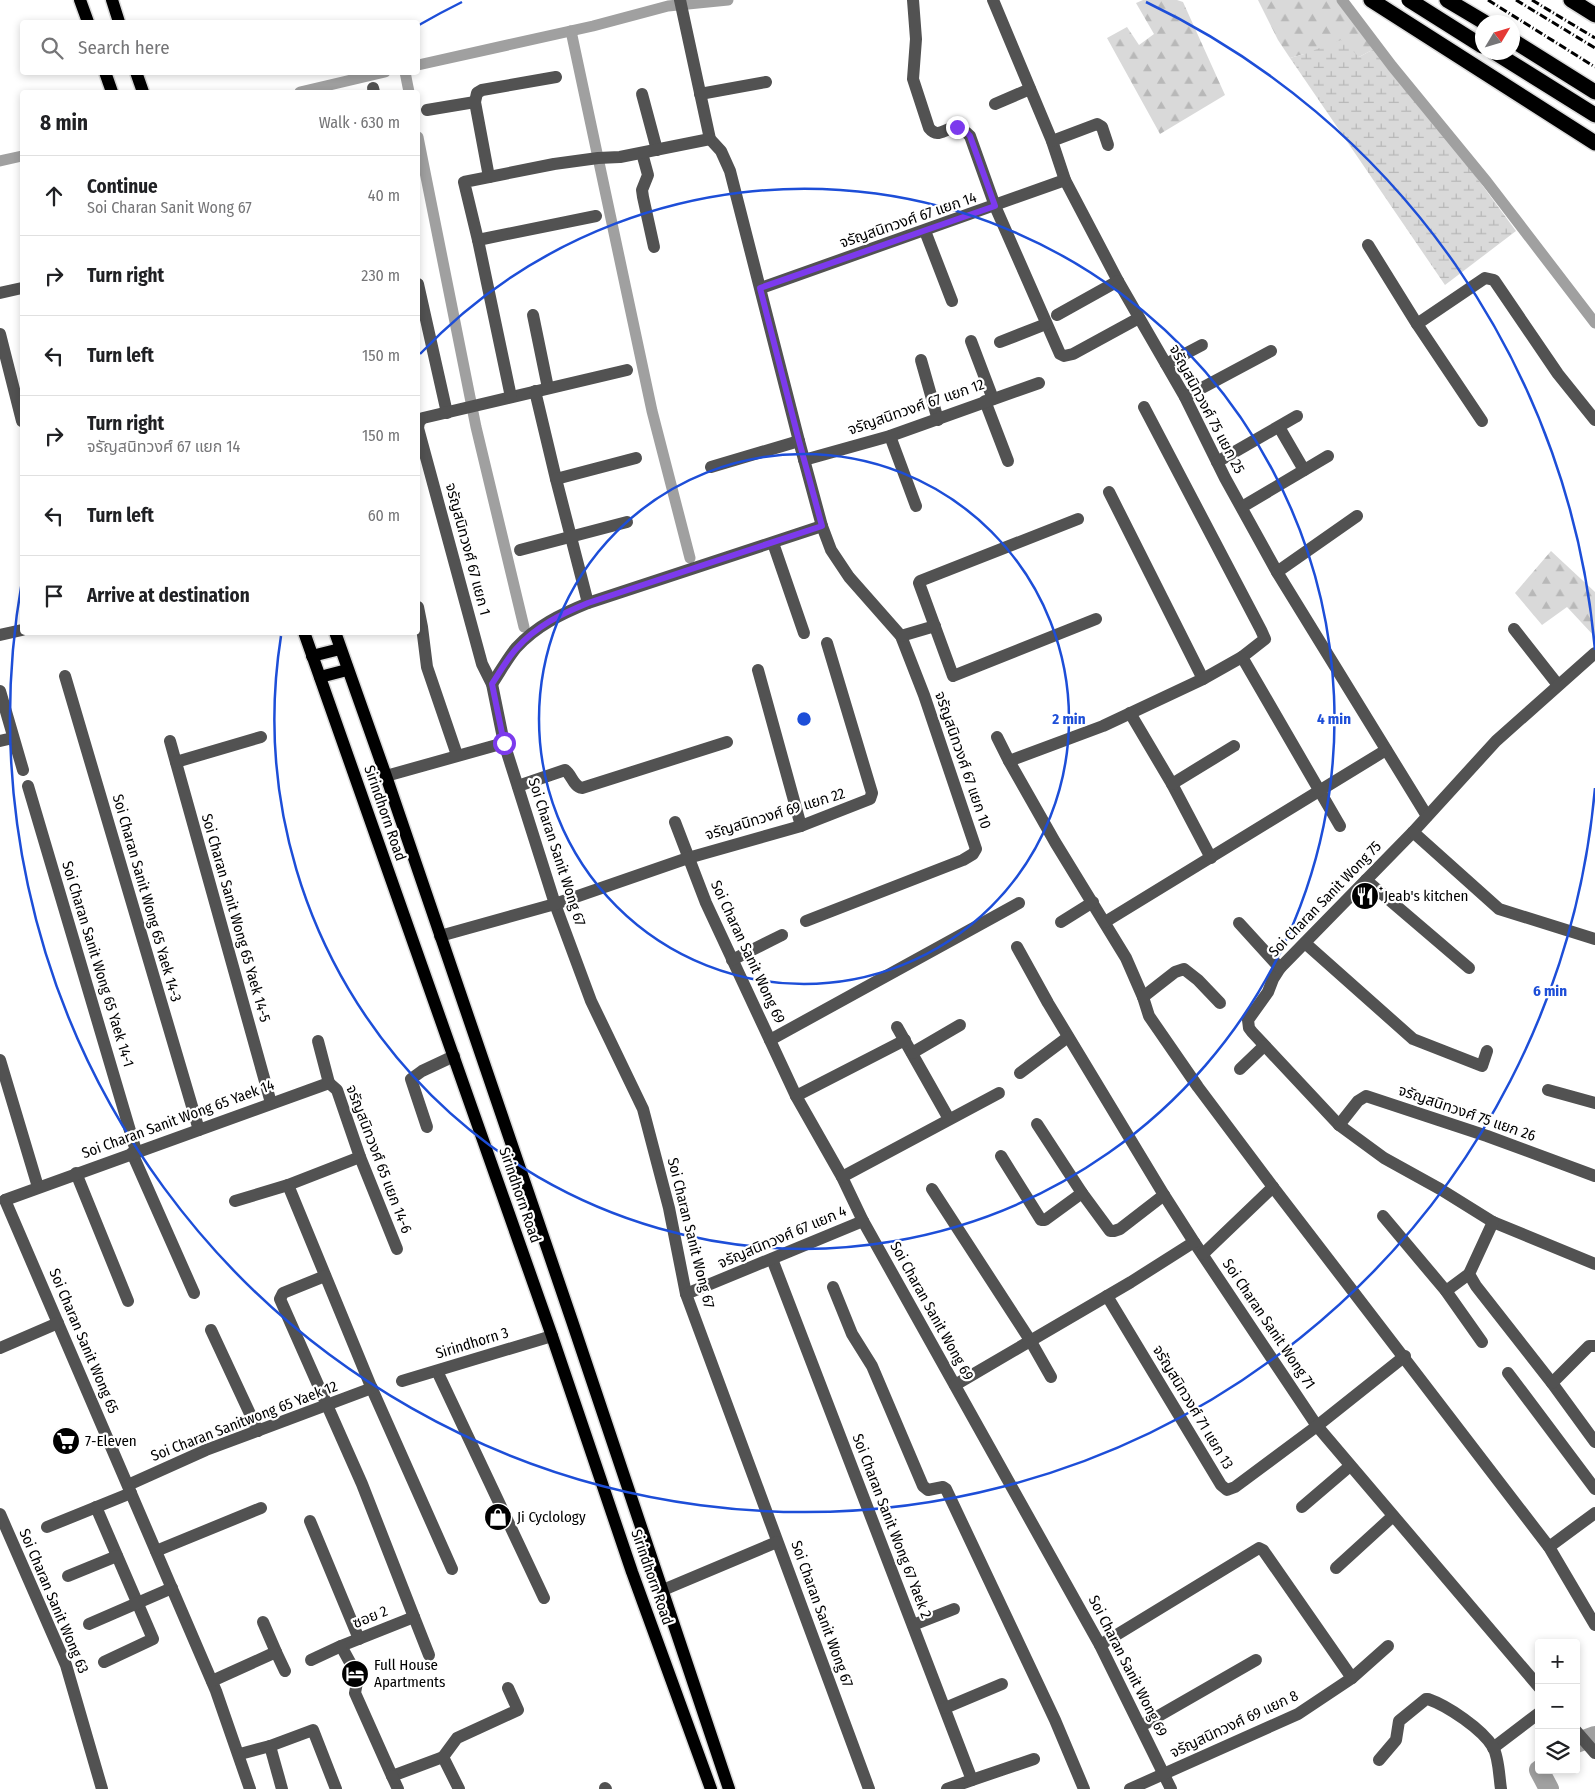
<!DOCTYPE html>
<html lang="en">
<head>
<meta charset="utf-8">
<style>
  body { margin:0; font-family:"Fira Sans Condensed","Noto Sans Thai",sans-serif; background:#f2f2f2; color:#202124 }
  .controls { position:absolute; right:15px; bottom:15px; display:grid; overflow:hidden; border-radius:5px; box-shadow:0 2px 8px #0003 }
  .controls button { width:45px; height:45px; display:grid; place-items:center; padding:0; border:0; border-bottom:1px solid #e0e0e0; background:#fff; color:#202124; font:25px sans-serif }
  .compass { position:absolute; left:1475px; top:15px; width:45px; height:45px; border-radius:50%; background:#fff; box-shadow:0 2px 8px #0003; rotate:52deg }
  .stop { position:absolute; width:15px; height:15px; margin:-11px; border:4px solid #7c3aed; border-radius:50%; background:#fff }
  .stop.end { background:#7c3aed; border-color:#fff; box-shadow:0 1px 5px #0008 }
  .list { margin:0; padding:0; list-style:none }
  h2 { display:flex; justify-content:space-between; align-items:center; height:65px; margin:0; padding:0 20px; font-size:21px }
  h2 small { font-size:16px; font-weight:400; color:#757577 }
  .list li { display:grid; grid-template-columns:32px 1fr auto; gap:15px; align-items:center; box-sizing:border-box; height:80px; padding:0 20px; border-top:1px solid #e0e0e0 }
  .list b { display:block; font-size:19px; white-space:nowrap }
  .list p { margin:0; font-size:16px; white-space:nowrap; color:#757577 }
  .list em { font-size:16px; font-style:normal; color:#757577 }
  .icon { flex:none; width:28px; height:28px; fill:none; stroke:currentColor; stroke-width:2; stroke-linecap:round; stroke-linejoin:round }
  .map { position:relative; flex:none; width:1595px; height:1789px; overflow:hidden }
  .search { position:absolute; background:#fff; box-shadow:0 2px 8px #0003; left:20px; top:20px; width:400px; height:55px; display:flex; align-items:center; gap:12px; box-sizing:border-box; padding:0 18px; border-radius:5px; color:#757577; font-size:19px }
  .panel { position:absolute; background:#fff; box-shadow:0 2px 8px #0003; left:20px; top:90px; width:400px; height:545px; border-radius:5px }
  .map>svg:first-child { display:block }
  .forest { fill:url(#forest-firs) }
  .wetland { fill:url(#wetland-marsh) }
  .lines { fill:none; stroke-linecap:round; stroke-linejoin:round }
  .canal { stroke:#a0a0a0; stroke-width:11 }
  .river { stroke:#a0a0a0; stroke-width:20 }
  .major-casing { stroke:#dbdbdb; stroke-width:15 }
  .highway-casing { stroke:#dbdbdb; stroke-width:18 }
  .minor { stroke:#525252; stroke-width:12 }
  .major { stroke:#000; stroke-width:12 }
  .highway { stroke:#000; stroke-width:15 }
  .rail { stroke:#000; stroke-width:3; stroke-dasharray:8 2.5 1 2.5; stroke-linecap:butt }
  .highway-bridge-casing { stroke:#dbdbdb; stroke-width:18; stroke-linecap:butt }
  .highway-bridge { stroke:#000; stroke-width:15 }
  .route { stroke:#7c3aed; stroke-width:6 }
  .ring { fill:none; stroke:#1d4ed8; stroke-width:2.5 }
  .labels { text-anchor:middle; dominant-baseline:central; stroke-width:4.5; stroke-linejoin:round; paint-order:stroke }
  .street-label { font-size:15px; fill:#000; stroke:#fff }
  .poi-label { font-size:15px; fill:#000; stroke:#fff; text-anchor:start }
  .centre { fill:#1d4ed8; stroke:#fff; stroke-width:2.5 }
  .ring-label { font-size:15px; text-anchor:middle; font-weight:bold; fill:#1d4ed8; stroke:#fff; stroke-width:4.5; stroke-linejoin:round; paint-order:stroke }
</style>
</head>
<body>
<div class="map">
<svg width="1595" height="1789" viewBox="0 0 1595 1789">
  <defs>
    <pattern id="forest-firs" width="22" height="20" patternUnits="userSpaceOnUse" patternTransform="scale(1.25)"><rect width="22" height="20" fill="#d9d9d9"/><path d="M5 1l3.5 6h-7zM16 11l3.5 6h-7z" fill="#b8b8b8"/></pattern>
    <pattern id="wetland-marsh" width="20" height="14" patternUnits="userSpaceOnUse" patternTransform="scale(1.25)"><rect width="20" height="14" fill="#d9d9d9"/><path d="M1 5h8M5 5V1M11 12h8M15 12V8" fill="none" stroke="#b8b8b8"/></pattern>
  </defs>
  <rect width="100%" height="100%" fill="#fff"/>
  <!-- forest -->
  <g class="forest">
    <polygon points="1143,0 1177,0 1183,2 1225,95 1160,134 1107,38 1127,27 1139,45 1154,34 1136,3"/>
    <polygon points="1258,0 1338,0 1374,49 1359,57 1304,54 1290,58 1278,40"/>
    <polygon points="1551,551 1595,592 1595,637 1567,607 1542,625 1515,593"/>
  </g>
  <!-- wetland -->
  <polygon class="wetland" points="1341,40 1359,57 1374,49 1446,136 1516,231 1445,285 1290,58 1304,54"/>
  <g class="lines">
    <!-- canal -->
    <g class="canal">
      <polyline points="1342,0 1392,66 1487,182 1595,323"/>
      <polyline points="571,31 652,411 690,558"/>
      <polyline points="418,65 593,26 668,6 728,0"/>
      <polyline points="405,72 409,92"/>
      <polyline points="300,92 385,72"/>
      <polyline points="418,137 476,427 524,627"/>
      <polyline points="0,161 22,156"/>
    </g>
    <!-- river -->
    <g class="river">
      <polyline points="1576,1743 1595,1736"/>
      <polyline points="1539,1770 1549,1789"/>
    </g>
    <!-- major casing -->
    <g class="major-casing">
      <g id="major">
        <polyline points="80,0 88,22"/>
        <polyline points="112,0 119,22"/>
        <polyline points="105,72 112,92"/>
        <polyline points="136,72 143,92"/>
        <polyline points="304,632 552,1336 632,1572 711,1789"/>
        <polyline points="335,632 386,776 572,1321 729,1789"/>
        <polyline points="312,656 340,649"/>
        <polyline points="320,677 347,670"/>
      </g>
    </g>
    <!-- highway casing -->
    <g class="highway-casing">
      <g id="highway">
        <polyline points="1371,0 1595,143"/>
        <polyline points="1447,0 1484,22"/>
        <polyline points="1571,0 1595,15"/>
        <polyline points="1512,40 1595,92"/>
        <polyline points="1494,52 1595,115"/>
      </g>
    </g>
    <!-- minor -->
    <g class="minor">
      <polyline points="680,0 710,139 721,151 730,171 799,441 822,526 831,550 849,577 901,636 924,695 976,849 973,854 963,860 806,921"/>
      <path d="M913 0 916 39 913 79 929 128C942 144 949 115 970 136L995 206 1060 354 1064 356 1073 354 1139 318"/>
      <polyline points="993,0 1052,141 1065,180 1118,281 1185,397 1225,478 1277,572 1427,816"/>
      <polyline points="373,88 374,92"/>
      <polyline points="642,94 657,150"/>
      <polyline points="700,94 766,82"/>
      <polyline points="995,104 1030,89"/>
      <polyline points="427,110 475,102"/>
      <polyline points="1052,141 1097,124 1102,127 1108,145"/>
      <polyline points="642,153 648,175 642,190 643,197 654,247"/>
      <polyline points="489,177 475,102 477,93 482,90 556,77"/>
      <polyline points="925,231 952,301"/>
      <polyline points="478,240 596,216"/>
      <polyline points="1368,245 1417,324 1485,278 1494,280 1558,374 1595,420"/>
      <polyline points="418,284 447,413"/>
      <polyline points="761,288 1065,180"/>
      <polyline points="0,293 22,288"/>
      <polyline points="533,315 548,388"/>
      <polyline points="1057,315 1118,281"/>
      <polyline points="1417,324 1482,421"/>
      <polyline points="0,334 22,421"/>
      <polyline points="971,341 993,399"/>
      <polyline points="1000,342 1046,324"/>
      <polyline points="921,360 938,420"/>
      <polyline points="1166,364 1202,345"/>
      <polyline points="627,370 423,418 419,422 418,428 482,664 492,684 504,743 555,904 591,1001 643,1109 669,1208 686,1294 869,1789"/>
      <polyline points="535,391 556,479 588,603"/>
      <polyline points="511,397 478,240 464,182 554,164 598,158 620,157 710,139"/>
      <polyline points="1185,397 1271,351"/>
      <polyline points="985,401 1008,461"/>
      <polyline points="1279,427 1304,470"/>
      <polyline points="890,436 916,506"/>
      <polyline points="804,460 890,436 1039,383"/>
      <polyline points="1217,462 1297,416"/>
      <polyline points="711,467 799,441"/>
      <polyline points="556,479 636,458"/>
      <polyline points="1109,492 1203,679"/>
      <polyline points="1242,507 1328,456"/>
      <polyline points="1078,519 920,581 919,583 953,676 1096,619"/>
      <polyline points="773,543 804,633"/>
      <polyline points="520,550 627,522"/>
      <polyline points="1277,572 1357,516"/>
      <polyline points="418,607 422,627 427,667 457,755"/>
      <polyline points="1514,629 1558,685"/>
      <polyline points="0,635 22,630"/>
      <polyline points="901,636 935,626"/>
      <polyline points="1595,653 1496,741 1413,832 1280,968 1273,979 1268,992 1248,1020 1249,1028 1252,1032 1339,1125 1384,1158 1440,1189 1493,1222 1595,1264"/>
      <polyline points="1242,657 1340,826"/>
      <polyline points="758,670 801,826"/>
      <polyline points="65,676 199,1130"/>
      <path d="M492 684C500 672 507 659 516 648 536 626 561 614 588 603L822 526"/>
      <polyline points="0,691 23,770"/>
      <polyline points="1130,713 1172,784 1211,858"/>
      <polyline points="997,737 1009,761 1055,842 1126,958 1143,997 1149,1016 1198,1087 1273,1187 1549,1547 1595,1625"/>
      <polyline points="0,741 13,738"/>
      <polyline points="170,741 271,1103"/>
      <polyline points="1009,761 1103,726 1203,679 1242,657 1265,639 1261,630 1144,407"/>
      <polyline points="176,762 261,737"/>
      <polyline points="386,776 504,743"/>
      <polyline points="1172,784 1234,746"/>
      <polyline points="28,786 136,1151"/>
      <path d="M518 786 565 770C572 775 573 786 582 788L727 742"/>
      <polyline points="675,822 706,903 796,1096 842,1177 863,1221 1100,1645 1171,1789"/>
      <polyline points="1413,832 1499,909 1595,939"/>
      <polyline points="1366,880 1469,968"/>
      <polyline points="1061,922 1093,902"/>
      <polyline points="1105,922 1386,750"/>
      <polyline points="1239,923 1280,968"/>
      <polyline points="440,936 555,904 688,858 801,826 870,799 872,793 827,643"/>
      <polyline points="1305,943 1413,1039 1482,1066 1487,1051"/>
      <polyline points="1017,947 1048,1003 1164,1195 1194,1242 1317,1426 1539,1687"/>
      <polyline points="732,960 782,935"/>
      <polyline points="1143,997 1175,972 1184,969 1198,980 1220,1003"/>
      <polyline points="897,1027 949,1119"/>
      <polyline points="770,1040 1019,903"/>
      <polyline points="318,1041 329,1083"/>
      <polyline points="912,1053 960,1025"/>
      <polyline points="0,1060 38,1187"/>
      <polyline points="1240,1069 1264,1046"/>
      <polyline points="1020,1073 1068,1037"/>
      <polyline points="329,1083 337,1090 360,1157 397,1249"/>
      <polyline points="1548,1090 1595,1103"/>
      <polyline points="796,1096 905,1040"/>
      <polyline points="1037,1124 1082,1193 1110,1231 1114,1231 1120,1229 1164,1195"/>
      <polyline points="1339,1125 1358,1101 1366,1096 1487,1136 1595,1176"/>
      <polyline points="427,1127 411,1079 422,1071 454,1056"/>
      <polyline points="132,1153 194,1293"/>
      <polyline points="1001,1156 1041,1220 1045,1220 1082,1193"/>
      <polyline points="76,1173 128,1301"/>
      <polyline points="842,1177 999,1093"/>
      <polyline points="288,1185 372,1389 452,1569"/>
      <polyline points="932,1189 1030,1340 1051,1377"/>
      <polyline points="5,1200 216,1691 250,1789"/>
      <polyline points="5,1200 329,1083"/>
      <polyline points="235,1201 288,1185 360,1157"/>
      <polyline points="1383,1216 1446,1291 1482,1342"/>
      <polyline points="1493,1222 1469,1274 1476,1286 1552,1383 1595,1442"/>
      <polyline points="1203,1254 1273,1187"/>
      <polyline points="772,1259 972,1780 947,1789"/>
      <polyline points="325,1276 283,1293 280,1299 362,1484 414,1617 341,1646 358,1677 355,1693 392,1776 443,1757 459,1789"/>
      <polyline points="833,1287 852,1334 872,1366 923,1486 928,1490 943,1487 946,1489 1055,1720 1084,1789"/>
      <polyline points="1446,1291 1469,1274"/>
      <polyline points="686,1294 863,1221"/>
      <polyline points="1107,1296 1221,1485 1227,1490 1235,1487 1317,1426 1405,1356"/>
      <polyline points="211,1330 258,1431"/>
      <polyline points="0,1348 58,1323"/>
      <polyline points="437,1371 544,1598"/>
      <polyline points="1508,1373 1595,1489"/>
      <polyline points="402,1381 552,1336"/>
      <polyline points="1552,1383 1589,1346 1595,1346"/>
      <polyline points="955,1385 1131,1282 1194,1242"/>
      <polyline points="128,1485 206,1450 372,1388"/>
      <polyline points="96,1507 153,1639 104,1662"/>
      <polyline points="1302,1507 1350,1466"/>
      <polyline points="0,1514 66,1665 102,1789"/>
      <polyline points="310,1521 359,1639"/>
      <polyline points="47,1527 131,1493"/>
      <polyline points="1549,1547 1595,1513"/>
      <polyline points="156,1551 261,1508"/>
      <polyline points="1336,1568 1393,1516"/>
      <polyline points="68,1576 117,1556"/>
      <polyline points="663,1590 777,1542"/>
      <polyline points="414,1617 429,1655"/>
      <polyline points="263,1622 276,1652"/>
      <polyline points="89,1624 172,1588"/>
      <polyline points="913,1625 954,1609"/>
      <polyline points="1100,1645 1259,1548 1263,1550 1352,1678"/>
      <polyline points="311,1660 341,1646"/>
      <polyline points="212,1681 276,1652 285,1671"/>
      <polyline points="945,1708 1002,1684"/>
      <polyline points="1141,1726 1256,1660"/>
      <polyline points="1576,1731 1595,1753"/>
      <polyline points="270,1746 282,1789"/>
      <polyline points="1493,1748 1539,1713"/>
      <polyline points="240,1754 270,1746 313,1730 336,1789"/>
      <polyline points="443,1757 457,1738 518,1710 508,1688"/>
      <path d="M1379 1760 1396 1740 1399 1721 1426 1699H1428C1448 1706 1482 1729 1493 1747 1499 1758 1499 1776 1501 1789"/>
      <polyline points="392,1776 398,1789"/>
      <polyline points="972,1780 1034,1759"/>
      <polyline points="605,1788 606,1789"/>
      <polyline points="1130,1789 1298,1714 1352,1678 1388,1646"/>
    </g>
    <!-- major -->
    <use href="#major" class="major"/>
    <!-- highway -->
    <use href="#highway" class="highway"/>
    <!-- rail -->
    <g class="rail">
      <polyline points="1488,0 1595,67"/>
      <polyline points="1516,0 1595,48"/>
      <polyline points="1532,0 1595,38"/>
    </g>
    <!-- highway-bridge casing -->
    <g class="highway-bridge-casing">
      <polyline id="highway-bridge" points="1409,0 1482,46"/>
    </g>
    <!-- highway-bridge -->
    <use href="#highway-bridge" class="highway-bridge"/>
  </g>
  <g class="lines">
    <!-- route -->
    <path class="route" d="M504 743 492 684C500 672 507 659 516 649 536 626 561 614 588 603L822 526 799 441 760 288 995 206 970 136 963 128 957 127"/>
  </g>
  <!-- distance rings -->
  <g class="ring">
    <circle cx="804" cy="719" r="265"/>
    <path d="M420 354A530 530 0 1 1 281 636"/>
    <path d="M1595 788A794 794 0 1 1 22 581M419 25A794 794 0 0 1 462 2M1146 2A794 794 0 0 1 1595 650"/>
  </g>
  <!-- icons -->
  <defs>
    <g id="restaurant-disc" transform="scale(1.4375)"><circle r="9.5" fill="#000" stroke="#fff"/><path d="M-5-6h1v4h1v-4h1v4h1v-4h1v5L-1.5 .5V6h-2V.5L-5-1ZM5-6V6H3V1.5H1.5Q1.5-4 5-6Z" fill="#fff"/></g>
    <g id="supermarket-disc" transform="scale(1.4375)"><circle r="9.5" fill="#000" stroke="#fff"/><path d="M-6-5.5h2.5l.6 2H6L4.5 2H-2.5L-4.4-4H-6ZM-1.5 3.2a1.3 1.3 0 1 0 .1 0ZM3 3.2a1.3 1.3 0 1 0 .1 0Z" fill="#fff"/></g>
    <g id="shop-disc" transform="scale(1.4375)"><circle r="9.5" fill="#000" stroke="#fff"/><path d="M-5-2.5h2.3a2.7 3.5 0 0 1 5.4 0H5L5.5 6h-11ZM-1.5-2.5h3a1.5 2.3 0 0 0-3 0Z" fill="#fff"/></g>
    <g id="hotel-disc" transform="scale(1.4375)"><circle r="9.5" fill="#000" stroke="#fff"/><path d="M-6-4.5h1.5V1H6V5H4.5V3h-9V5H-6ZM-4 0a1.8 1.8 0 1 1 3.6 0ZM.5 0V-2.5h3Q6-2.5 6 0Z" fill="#fff"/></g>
  </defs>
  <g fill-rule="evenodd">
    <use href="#restaurant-disc" x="1365" y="896"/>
    <use href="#supermarket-disc" x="66" y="1441"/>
    <use href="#shop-disc" x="498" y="1517"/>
    <use href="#hotel-disc" x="355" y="1674"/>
  </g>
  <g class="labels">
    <!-- street labels -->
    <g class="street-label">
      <text transform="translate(908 220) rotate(-19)">จรัญสนิทวงศ์ 67 แยก 14</text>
      <text transform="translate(916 407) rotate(-19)">จรัญสนิทวงศ์ 67 แยก 12</text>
      <text transform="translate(1207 409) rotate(62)">จรัญสนิทวงศ์ 75 แยก 25</text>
      <text transform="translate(468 549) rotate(75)">จรัญสนิทวงศ์ 67 แยก 1</text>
      <text transform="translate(963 760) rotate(71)">จรัญสนิทวงศ์ 67 แยก 10</text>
      <text transform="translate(385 813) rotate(71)">Sirindhorn Road</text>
      <text transform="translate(775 814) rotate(-17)">จรัญสนิทวงศ์ 69 แยก 22</text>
      <text transform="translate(557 852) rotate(72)">Soi Charan Sanit Wong 67</text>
      <text transform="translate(147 898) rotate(74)">Soi Charan Sanit Wong 65 Yaek 14-3</text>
      <text transform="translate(1325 899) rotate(-46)">Soi Charan Sanit Wong 75</text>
      <text transform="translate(236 918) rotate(74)">Soi Charan Sanit Wong 65 Yaek 14-5</text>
      <text transform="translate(748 952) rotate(65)">Soi Charan Sanit Wong 69</text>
      <text transform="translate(98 964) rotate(73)">Soi Charan Sanit Wong 65 Yaek 14-1</text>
      <text transform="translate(1467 1113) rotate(19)">จรัญสนิทวงศ์ 75 แยก 26</text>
      <text transform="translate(178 1119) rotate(-20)">Soi Charan Sanit Wong 65 Yaek 14</text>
      <text transform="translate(379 1159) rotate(69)">จรัญสนิทวงศ์ 65 แยก 14-6</text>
      <text transform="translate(520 1195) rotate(71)">Sirindhorn Road</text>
      <text transform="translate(691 1233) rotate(76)">Soi Charan Sanit Wong 67</text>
      <text transform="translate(782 1237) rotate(-23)">จรัญสนิทวงศ์ 67 แยก 4</text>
      <text transform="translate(932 1311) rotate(61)">Soi Charan Sanit Wong 69</text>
      <text transform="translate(1269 1324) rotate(56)">Soi Charan Sanit Wong 71</text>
      <text transform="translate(84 1341) rotate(67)">Soi Charan Sanit Wong 65</text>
      <text transform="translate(472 1343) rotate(-17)">Sirindhorn 3</text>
      <text transform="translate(1193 1407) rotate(59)">จรัญสนิทวงศ์ 71 แยก 13</text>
      <text transform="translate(244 1421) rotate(-21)">Soi Charan Sanitwong 65 Yaek 12</text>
      <text transform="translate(892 1526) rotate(69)">Soi Charan Sanit Wong 67 Yaek 2</text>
      <text transform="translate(652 1577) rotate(71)">Sirindhorn Road</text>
      <text transform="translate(54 1601) rotate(67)">Soi Charan Sanit Wong 63</text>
      <text transform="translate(822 1614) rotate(70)">Soi Charan Sanit Wong 67</text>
      <text transform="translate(370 1617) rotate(-22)">ซอย 2</text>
      <text transform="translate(1128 1666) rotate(63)">Soi Charan Sanit Wong 69</text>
      <text transform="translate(1234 1724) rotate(-25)">จรัญสนิทวงศ์ 69 แยก 8</text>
    </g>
    <!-- poi labels -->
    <g class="poi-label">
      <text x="1384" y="896">๋Jeab's kitchen</text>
      <text x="85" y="1441">7-Eleven</text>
      <text x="517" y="1517">Ji Cyclology</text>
      <text x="374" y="1665">Full House<tspan x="374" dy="17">Apartments</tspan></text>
    </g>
  </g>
  <circle cx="804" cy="719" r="8" class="centre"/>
  <g class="ring-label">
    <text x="1069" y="724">2 min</text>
    <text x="1334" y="724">4 min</text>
    <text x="1550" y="996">6 min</text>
  </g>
</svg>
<div class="controls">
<button>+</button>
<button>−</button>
<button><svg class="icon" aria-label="layers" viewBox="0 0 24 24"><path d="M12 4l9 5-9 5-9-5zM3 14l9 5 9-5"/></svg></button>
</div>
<svg class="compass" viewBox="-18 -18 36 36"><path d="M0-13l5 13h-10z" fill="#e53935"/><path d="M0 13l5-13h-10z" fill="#757577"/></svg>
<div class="stop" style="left:504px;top:743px"></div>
<div class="stop end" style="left:957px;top:127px"></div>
<div class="search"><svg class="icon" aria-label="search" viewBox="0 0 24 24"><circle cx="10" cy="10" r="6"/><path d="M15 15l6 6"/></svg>Search here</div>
<section class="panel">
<h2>8 min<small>Walk · 630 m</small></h2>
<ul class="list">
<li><svg class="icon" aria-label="ahead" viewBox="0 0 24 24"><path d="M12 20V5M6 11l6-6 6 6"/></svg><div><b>Continue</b><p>Soi Charan Sanit Wong 67</p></div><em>40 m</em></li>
<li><svg class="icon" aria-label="right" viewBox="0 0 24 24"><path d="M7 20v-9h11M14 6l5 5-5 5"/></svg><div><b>Turn right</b></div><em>230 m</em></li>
<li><svg class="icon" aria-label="left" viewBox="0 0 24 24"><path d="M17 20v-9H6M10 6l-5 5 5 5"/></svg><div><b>Turn left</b></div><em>150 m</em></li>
<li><svg class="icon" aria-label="right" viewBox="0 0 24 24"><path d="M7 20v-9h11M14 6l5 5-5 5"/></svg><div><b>Turn right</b><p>จรัญสนิทวงศ์ 67 แยก 14</p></div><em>150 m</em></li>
<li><svg class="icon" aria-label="left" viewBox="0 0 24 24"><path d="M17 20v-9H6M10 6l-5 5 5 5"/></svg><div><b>Turn left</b></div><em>60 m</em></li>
<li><svg class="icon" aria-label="arrive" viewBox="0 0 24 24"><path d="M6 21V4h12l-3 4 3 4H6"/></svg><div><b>Arrive at destination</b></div></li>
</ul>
</section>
</div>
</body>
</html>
